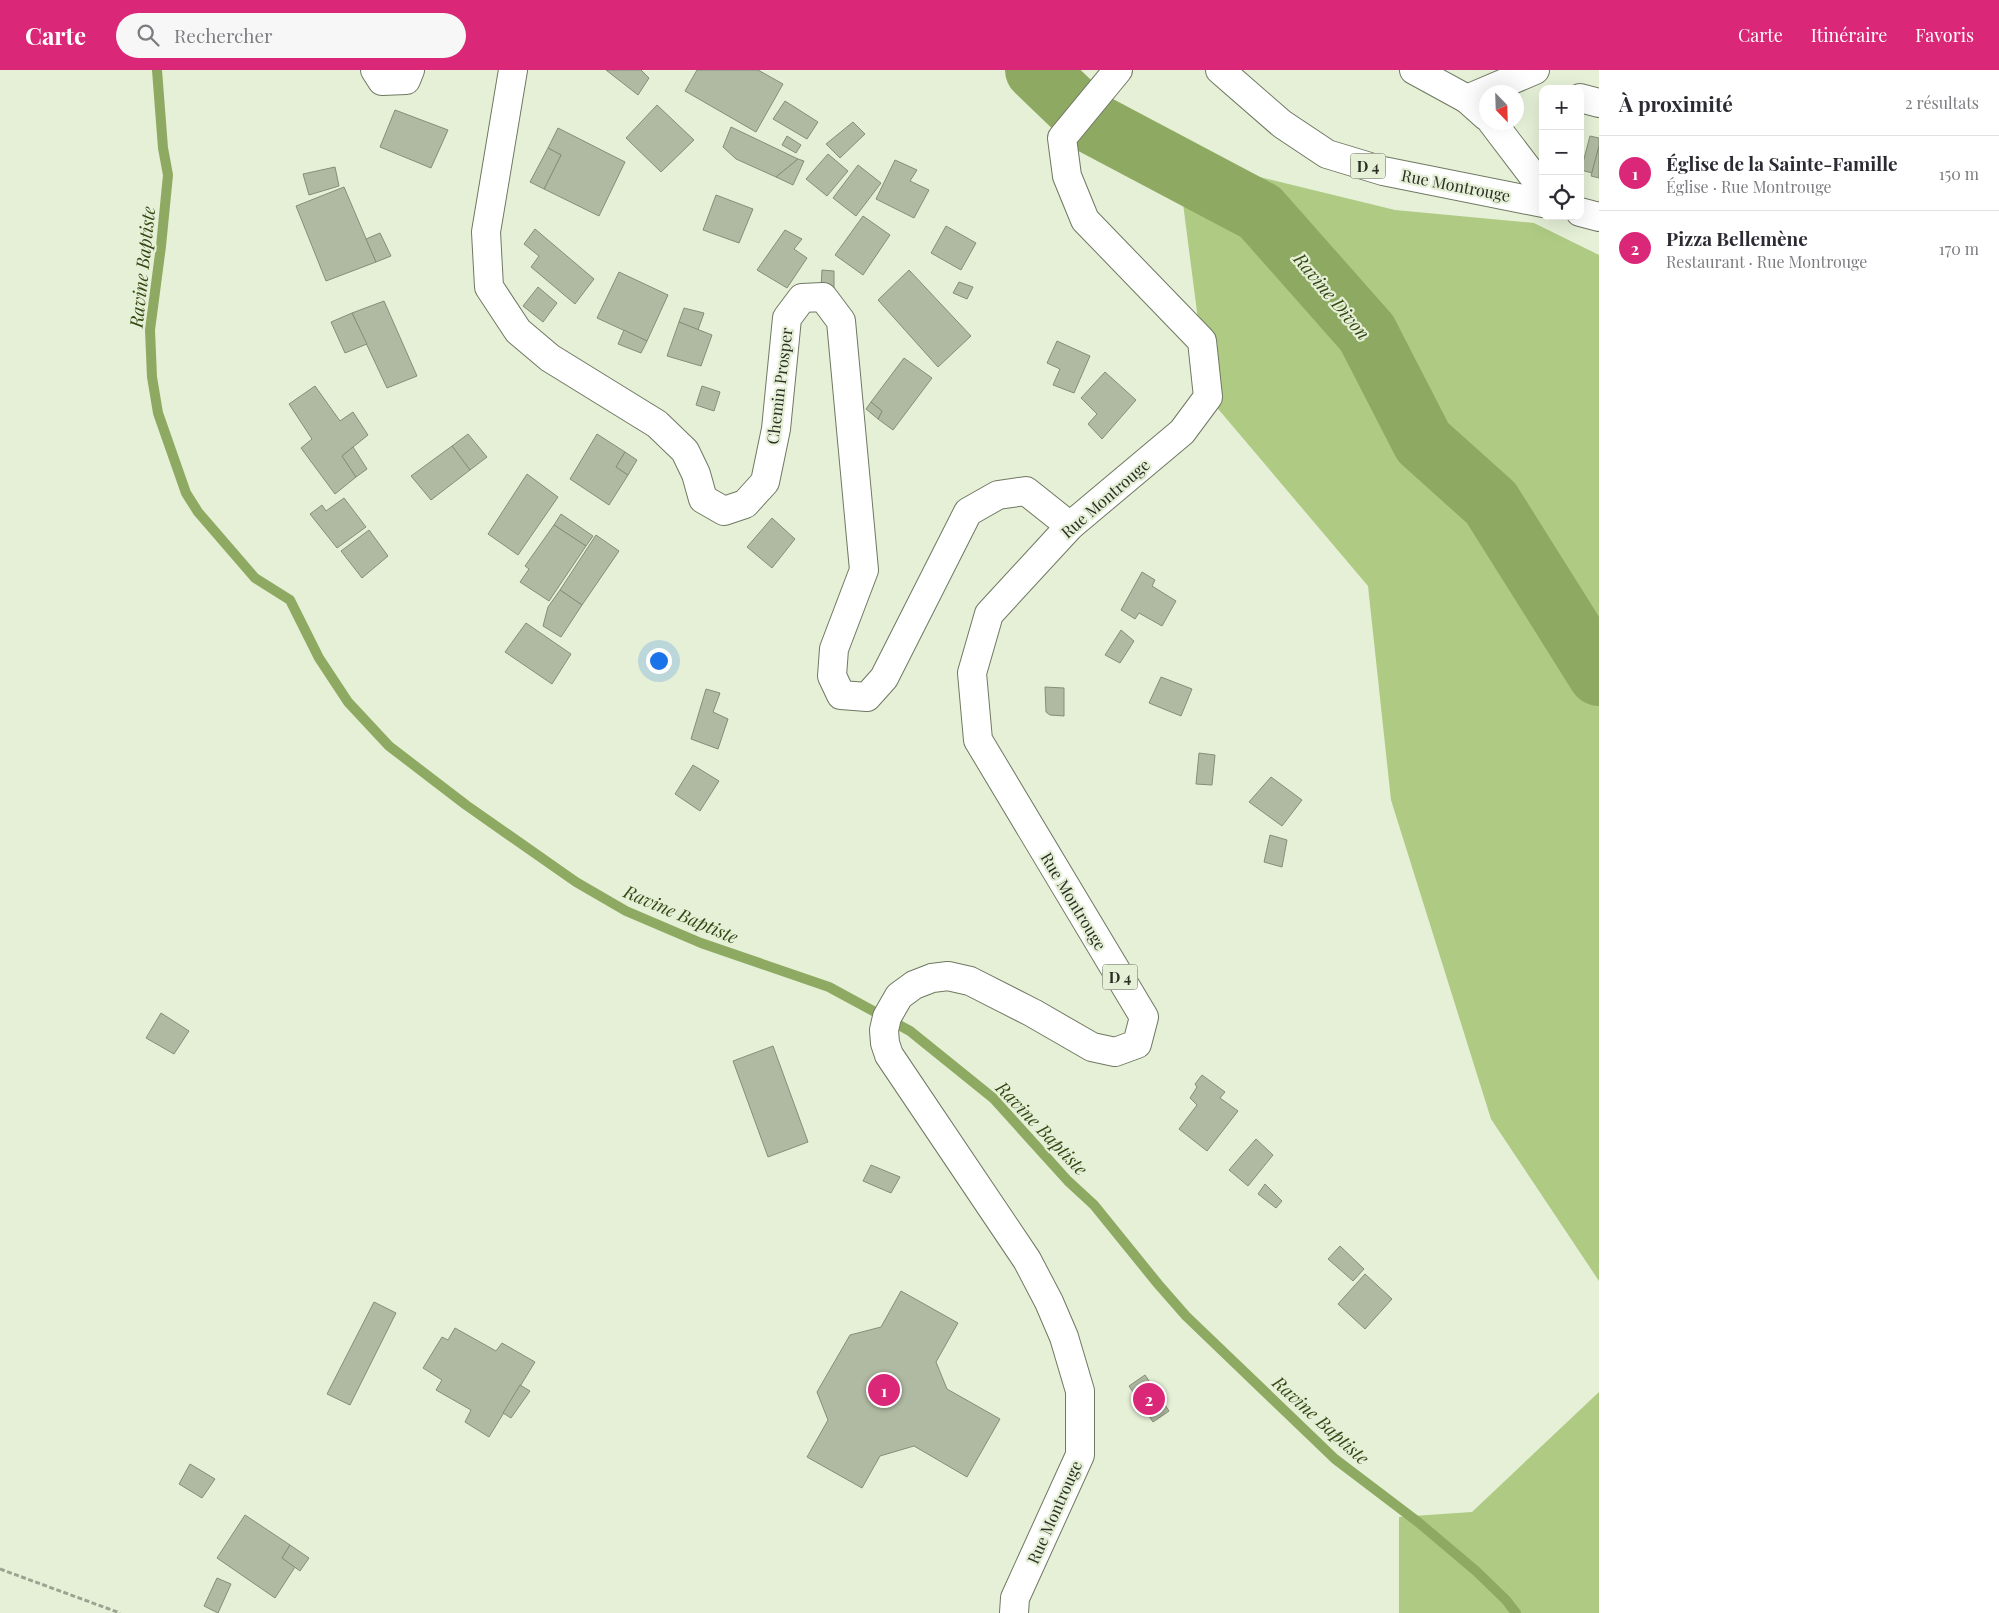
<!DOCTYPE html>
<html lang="fr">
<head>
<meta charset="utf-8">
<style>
  body { margin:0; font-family:"Playfair Display",serif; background:#f7f7f7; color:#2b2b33 }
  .controls { position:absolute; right:15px; top:15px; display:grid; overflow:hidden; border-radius:10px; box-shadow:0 5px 20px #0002 }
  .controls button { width:45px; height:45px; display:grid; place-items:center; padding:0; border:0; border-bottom:1px solid #e1e1e2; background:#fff; color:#2b2b33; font:25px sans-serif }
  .compass { position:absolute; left:1479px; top:15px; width:45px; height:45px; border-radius:50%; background:#fff; box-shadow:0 5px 20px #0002; rotate:157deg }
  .you { position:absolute; left:658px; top:590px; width:18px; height:18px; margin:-12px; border:4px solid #fff; border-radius:50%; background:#1a73e8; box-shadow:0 0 0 8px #1a73e833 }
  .badge { display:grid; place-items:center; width:32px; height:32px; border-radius:50%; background:#db2777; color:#fff; font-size:16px; font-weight:700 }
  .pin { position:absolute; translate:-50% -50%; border:2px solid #fff; box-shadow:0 1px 5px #0006 }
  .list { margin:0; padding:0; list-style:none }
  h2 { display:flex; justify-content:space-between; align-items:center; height:65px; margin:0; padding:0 20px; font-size:21px }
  h2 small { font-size:16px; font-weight:400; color:#7c7c81 }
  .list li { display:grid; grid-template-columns:32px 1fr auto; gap:15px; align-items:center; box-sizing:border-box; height:75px; padding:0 20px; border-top:1px solid #e1e1e2 }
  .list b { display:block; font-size:19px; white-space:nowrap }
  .list p { margin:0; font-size:16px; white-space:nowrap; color:#7c7c81 }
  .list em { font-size:16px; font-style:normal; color:#7c7c81 }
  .icon { flex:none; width:28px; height:28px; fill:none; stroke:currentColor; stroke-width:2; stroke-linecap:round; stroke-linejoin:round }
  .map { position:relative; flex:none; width:1599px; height:1543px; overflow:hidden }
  header { display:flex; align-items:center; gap:30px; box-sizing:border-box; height:70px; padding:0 25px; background:#db2777; color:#fff }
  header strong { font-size:24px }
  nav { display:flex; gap:28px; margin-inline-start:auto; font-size:18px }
  .search { width:350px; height:45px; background:#f7f7f7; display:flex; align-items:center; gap:12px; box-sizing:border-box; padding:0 18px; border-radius:28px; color:#7c7c81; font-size:19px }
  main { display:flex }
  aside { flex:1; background:#fff }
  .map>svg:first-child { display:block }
  .green { fill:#aeca83 }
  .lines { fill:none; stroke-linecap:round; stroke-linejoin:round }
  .stream { stroke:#8eaa62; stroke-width:10 }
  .river { stroke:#8eaa62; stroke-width:62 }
  .building { fill:#b0baa2; stroke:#858e78 }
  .minor-casing { stroke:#6f7862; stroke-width:30 }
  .major-casing { stroke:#6f7862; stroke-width:30 }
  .path { stroke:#9ca491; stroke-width:3; stroke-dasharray:5 2.5; stroke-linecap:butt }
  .minor { stroke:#fff; stroke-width:28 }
  .major { stroke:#fff; stroke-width:28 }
  .labels { text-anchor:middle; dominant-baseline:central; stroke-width:4.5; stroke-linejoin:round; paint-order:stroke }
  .shield { fill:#e5f0d7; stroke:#62685a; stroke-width:1 }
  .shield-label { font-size:15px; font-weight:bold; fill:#2a2e24 }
  .street-label { font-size:16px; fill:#2a2e24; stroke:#e5f0d7 }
  .water-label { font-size:18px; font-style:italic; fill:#344612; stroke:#e5f0d7 }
</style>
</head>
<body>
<header>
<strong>Carte</strong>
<div class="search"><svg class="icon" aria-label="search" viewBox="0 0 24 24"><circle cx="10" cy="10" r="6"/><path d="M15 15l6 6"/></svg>Rechercher</div>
<nav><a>Carte</a><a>Itinéraire</a><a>Favoris</a></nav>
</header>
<main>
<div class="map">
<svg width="1599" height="1543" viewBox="0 0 1599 1543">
  <rect width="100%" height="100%" fill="#e5f0d7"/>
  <!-- green -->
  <g class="green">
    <polygon points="1177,87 1395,140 1534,153 1599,185 1599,1211 1491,1049 1391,730 1368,516 1208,327"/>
    <polygon points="1599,1322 1599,1543 1399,1543 1399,1447 1472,1442"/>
  </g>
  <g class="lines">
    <!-- stream -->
    <polyline class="stream" points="157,0 163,78 168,105 161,176 150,260 152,307 158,343 186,423 198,442 255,508 290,530 319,588 348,632 389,676 466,735 576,812 626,841 701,873 829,917 910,961 993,1028 1068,1111 1094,1135 1158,1214 1186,1246 1335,1389 1418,1452 1476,1501 1506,1530 1516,1543"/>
    <!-- river -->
    <polyline class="river" points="1036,0 1090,52 1260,142 1367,263 1423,372 1491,433 1599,605"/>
  </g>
  <!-- building -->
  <g class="building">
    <polygon points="606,0 641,0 649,8 638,25"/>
    <polygon points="697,0 758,0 783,14 756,62 685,21"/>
    <polygon points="785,31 818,52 807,69 773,49"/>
    <polygon points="657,35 694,70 661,102 626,68"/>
    <polygon points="395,40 448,60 431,98 380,77"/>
    <polygon points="853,52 865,64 840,88 826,74"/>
    <polygon points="731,57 798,89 776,107 736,89 723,77"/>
    <polygon points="558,58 625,92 599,146 544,119 561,85 548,78"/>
    <polygon points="787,66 801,75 796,83 782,75"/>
    <polygon points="1590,66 1599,68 1599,76 1592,103 1581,100"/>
    <polygon points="1599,76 1599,108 1591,106"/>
    <polygon points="548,78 561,85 544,119 530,112"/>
    <polygon points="828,84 848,101 827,126 806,109"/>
    <polygon points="798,89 804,91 793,115 776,107"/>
    <polygon points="895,90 917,100 910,111 929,120 914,148 876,129"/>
    <polygon points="858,95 881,113 856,146 833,128"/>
    <polygon points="335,97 339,116 309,125 303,104"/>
    <polygon points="344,117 376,192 326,211 296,136"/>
    <polygon points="716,125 753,139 739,173 703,160"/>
    <polygon points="863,146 890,165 863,205 835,185"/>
    <polygon points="946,156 976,173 961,200 931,183"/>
    <polygon points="535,159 594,209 575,234 531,197 539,186 524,174"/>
    <polygon points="785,160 802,169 794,179 807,188 787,218 757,200"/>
    <polygon points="380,163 391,186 376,192 366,169"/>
    <polygon points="822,200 834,201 834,218 821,218"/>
    <polygon points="909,200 971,266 938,297 878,230"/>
    <polygon points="619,202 668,225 647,271 597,248"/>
    <polygon points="959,212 973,217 967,229 953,223"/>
    <polygon points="538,217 557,233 543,252 523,236"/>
    <polygon points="384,231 417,306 387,318 352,243"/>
    <polygon points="684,238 704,243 698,260 679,252"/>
    <polygon points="352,243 367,274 345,283 331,252"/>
    <polygon points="679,252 712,265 701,296 667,286"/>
    <polygon points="624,260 647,271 641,283 618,274"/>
    <polygon points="1057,271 1090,286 1074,323 1053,315 1060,299 1047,293"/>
    <polygon points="904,288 932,308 893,360 878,349 882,341 871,332"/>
    <polygon points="1105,302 1136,330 1102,369 1088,354 1097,344 1081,328"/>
    <polygon points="315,316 340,351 353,342 368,365 342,386 356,407 335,424 301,378 312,369 289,334"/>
    <polygon points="702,316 720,322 714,341 696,335"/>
    <polygon points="871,332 882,341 878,349 866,339"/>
    <polygon points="468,364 487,387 470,400 452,376"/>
    <polygon points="597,364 625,382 616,397 628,405 609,435 570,409"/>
    <polygon points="452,376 470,400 431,430 411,406"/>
    <polygon points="353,377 367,399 356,407 342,386"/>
    <polygon points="625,382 637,390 628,405 616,397"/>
    <polygon points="527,404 558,427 518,485 488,464"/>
    <polygon points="344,428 366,457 337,478 310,444 322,435 326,441"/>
    <polygon points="561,444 593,466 586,476 554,455"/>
    <polygon points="772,448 795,469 772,498 747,477"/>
    <polygon points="554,455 586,476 549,531 520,512 529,499 525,496"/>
    <polygon points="369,460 388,486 362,508 341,481"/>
    <polygon points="596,465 619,481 582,535 560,520"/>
    <polygon points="1142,502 1155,510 1152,516 1176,531 1162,556 1139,543 1135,549 1121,540"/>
    <polygon points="560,520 582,535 561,567 543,556 548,537"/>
    <polygon points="526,553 571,584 552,614 505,582"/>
    <polygon points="1121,560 1134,571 1120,593 1105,585"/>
    <polygon points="1161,607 1192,619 1181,646 1149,633"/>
    <polygon points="1045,617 1064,618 1064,646 1050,645 1046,642"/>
    <polygon points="706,619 720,623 713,642 728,649 718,679 691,669"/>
    <polygon points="1199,683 1215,685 1212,715 1196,714"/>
    <polygon points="693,695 719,711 700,741 675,724"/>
    <polygon points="1271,707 1302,730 1282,756 1249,732"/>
    <polygon points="1270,765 1287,770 1282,797 1264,792"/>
    <polygon points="161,943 189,961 174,984 146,968"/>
    <polygon points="773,976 808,1072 768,1087 733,991"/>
    <polygon points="1202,1005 1225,1022 1220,1028 1238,1041 1207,1081 1179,1059 1197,1035 1190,1028 1197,1017 1195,1014"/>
    <polygon points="1256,1069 1273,1085 1248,1116 1229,1100"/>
    <polygon points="871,1095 900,1107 891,1123 863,1111"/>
    <polygon points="1265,1114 1282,1131 1276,1138 1258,1124"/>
    <polygon points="1340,1176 1364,1199 1353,1211 1328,1189"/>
    <polygon points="1365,1204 1392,1229 1365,1259 1338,1234"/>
    <polygon points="901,1221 958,1253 936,1292 947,1319 1000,1349 967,1407 914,1376 880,1386 862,1418 807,1387 828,1350 817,1322 850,1265 881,1257"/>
    <polygon points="374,1232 396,1243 350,1335 327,1324"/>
    <polygon points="455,1258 496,1281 502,1273 535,1292 489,1367 465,1352 471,1340 436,1320 442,1310 423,1298 442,1267 448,1270"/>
    <polygon points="1145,1305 1169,1341 1153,1352 1129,1316"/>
    <polygon points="520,1315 530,1321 511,1348 503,1343"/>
    <polygon points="190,1394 215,1409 202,1428 179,1414"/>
    <polygon points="245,1445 290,1475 282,1488 295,1497 275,1528 217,1488"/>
    <polygon points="290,1475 309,1488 300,1501 282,1488"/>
    <polygon points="217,1508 231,1514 218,1543 204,1536"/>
  </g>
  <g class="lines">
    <!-- minor casing -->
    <g class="minor-casing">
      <g id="minor">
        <polyline points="375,0 382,11 406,10 410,0"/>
        <polyline points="513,0 486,162 489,217 518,261 550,288 657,354 685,381 696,404 703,429 724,441 745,434 765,412 776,359 787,248 802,228 823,227 841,251 864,500 834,579 832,606 841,625 867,627 884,608 968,442 998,425 1026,421 1070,456"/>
        <polyline points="1414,0 1467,29 1486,46"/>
        <polyline points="1580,28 1599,33"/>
        <polyline points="1467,29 1535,0"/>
        <polyline points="1492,52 1543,119"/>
      </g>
    </g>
    <!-- major casing -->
    <g class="major-casing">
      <g id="major">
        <polyline points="1220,0 1282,54 1327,84 1383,101 1543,133"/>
        <polyline points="1580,142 1599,147"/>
        <polyline points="1014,1543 1015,1528 1080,1385 1080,1321 1064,1267 1049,1232 1027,1190 889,985 885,973 884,960 887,947 899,926 914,915 932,908 948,906 970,911 1033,943 1092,977 1115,982 1137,974 1144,947 978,670 972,603 989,544 1070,456 1182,362 1208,327 1202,271 1085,150 1067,106 1062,68 1118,0"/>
      </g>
    </g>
    <!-- path -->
    <polyline class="path" points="0,1499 120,1543"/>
    <!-- minor -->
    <use href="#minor" class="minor"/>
    <!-- major -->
    <use href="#major" class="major"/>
  </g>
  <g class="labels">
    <!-- shield labels -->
    <g class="shield">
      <rect x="1350.5" y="83.5" width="35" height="25" rx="4"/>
      <rect x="1102.5" y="894.5" width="35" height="25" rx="4"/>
    </g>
    <g class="shield-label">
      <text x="1368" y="96">D 4</text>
      <text x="1120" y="907">D 4</text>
    </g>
    <!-- street labels -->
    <g class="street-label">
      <text transform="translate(1456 115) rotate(11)">Rue Montrouge</text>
      <text transform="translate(779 316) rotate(-83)">Chemin Prosper</text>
      <text transform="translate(1105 428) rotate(-41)">Rue Montrouge</text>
      <text transform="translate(1074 831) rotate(59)">Rue Montrouge</text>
      <text transform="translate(1054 1442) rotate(-66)">Rue Montrouge</text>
    </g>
    <!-- water labels -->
    <g class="water-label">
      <text transform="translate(142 197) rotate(-84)">Ravine Baptiste</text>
      <text transform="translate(1332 226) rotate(50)">Ravine Divon</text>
      <text transform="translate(681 844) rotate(23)">Ravine Baptiste</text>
      <text transform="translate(1042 1058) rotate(46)">Ravine Baptiste</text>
      <text transform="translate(1321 1350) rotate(42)">Ravine Baptiste</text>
    </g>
  </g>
</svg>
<div class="controls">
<button>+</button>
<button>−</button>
<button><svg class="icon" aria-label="locate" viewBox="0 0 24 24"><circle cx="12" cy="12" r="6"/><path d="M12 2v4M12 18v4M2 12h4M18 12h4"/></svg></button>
</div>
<svg class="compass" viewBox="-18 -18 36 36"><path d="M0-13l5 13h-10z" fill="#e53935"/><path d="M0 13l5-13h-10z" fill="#7c7c81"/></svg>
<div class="you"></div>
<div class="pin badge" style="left:884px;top:1320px">1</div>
<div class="pin badge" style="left:1149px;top:1329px">2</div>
</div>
<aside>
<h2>À proximité<small>2 résultats</small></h2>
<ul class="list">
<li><span class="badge">1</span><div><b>Église de la Sainte-Famille</b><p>Église · Rue Montrouge</p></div><em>150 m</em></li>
<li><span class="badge">2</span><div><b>Pizza Bellemène</b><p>Restaurant · Rue Montrouge</p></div><em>170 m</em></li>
</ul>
</aside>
</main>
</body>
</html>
